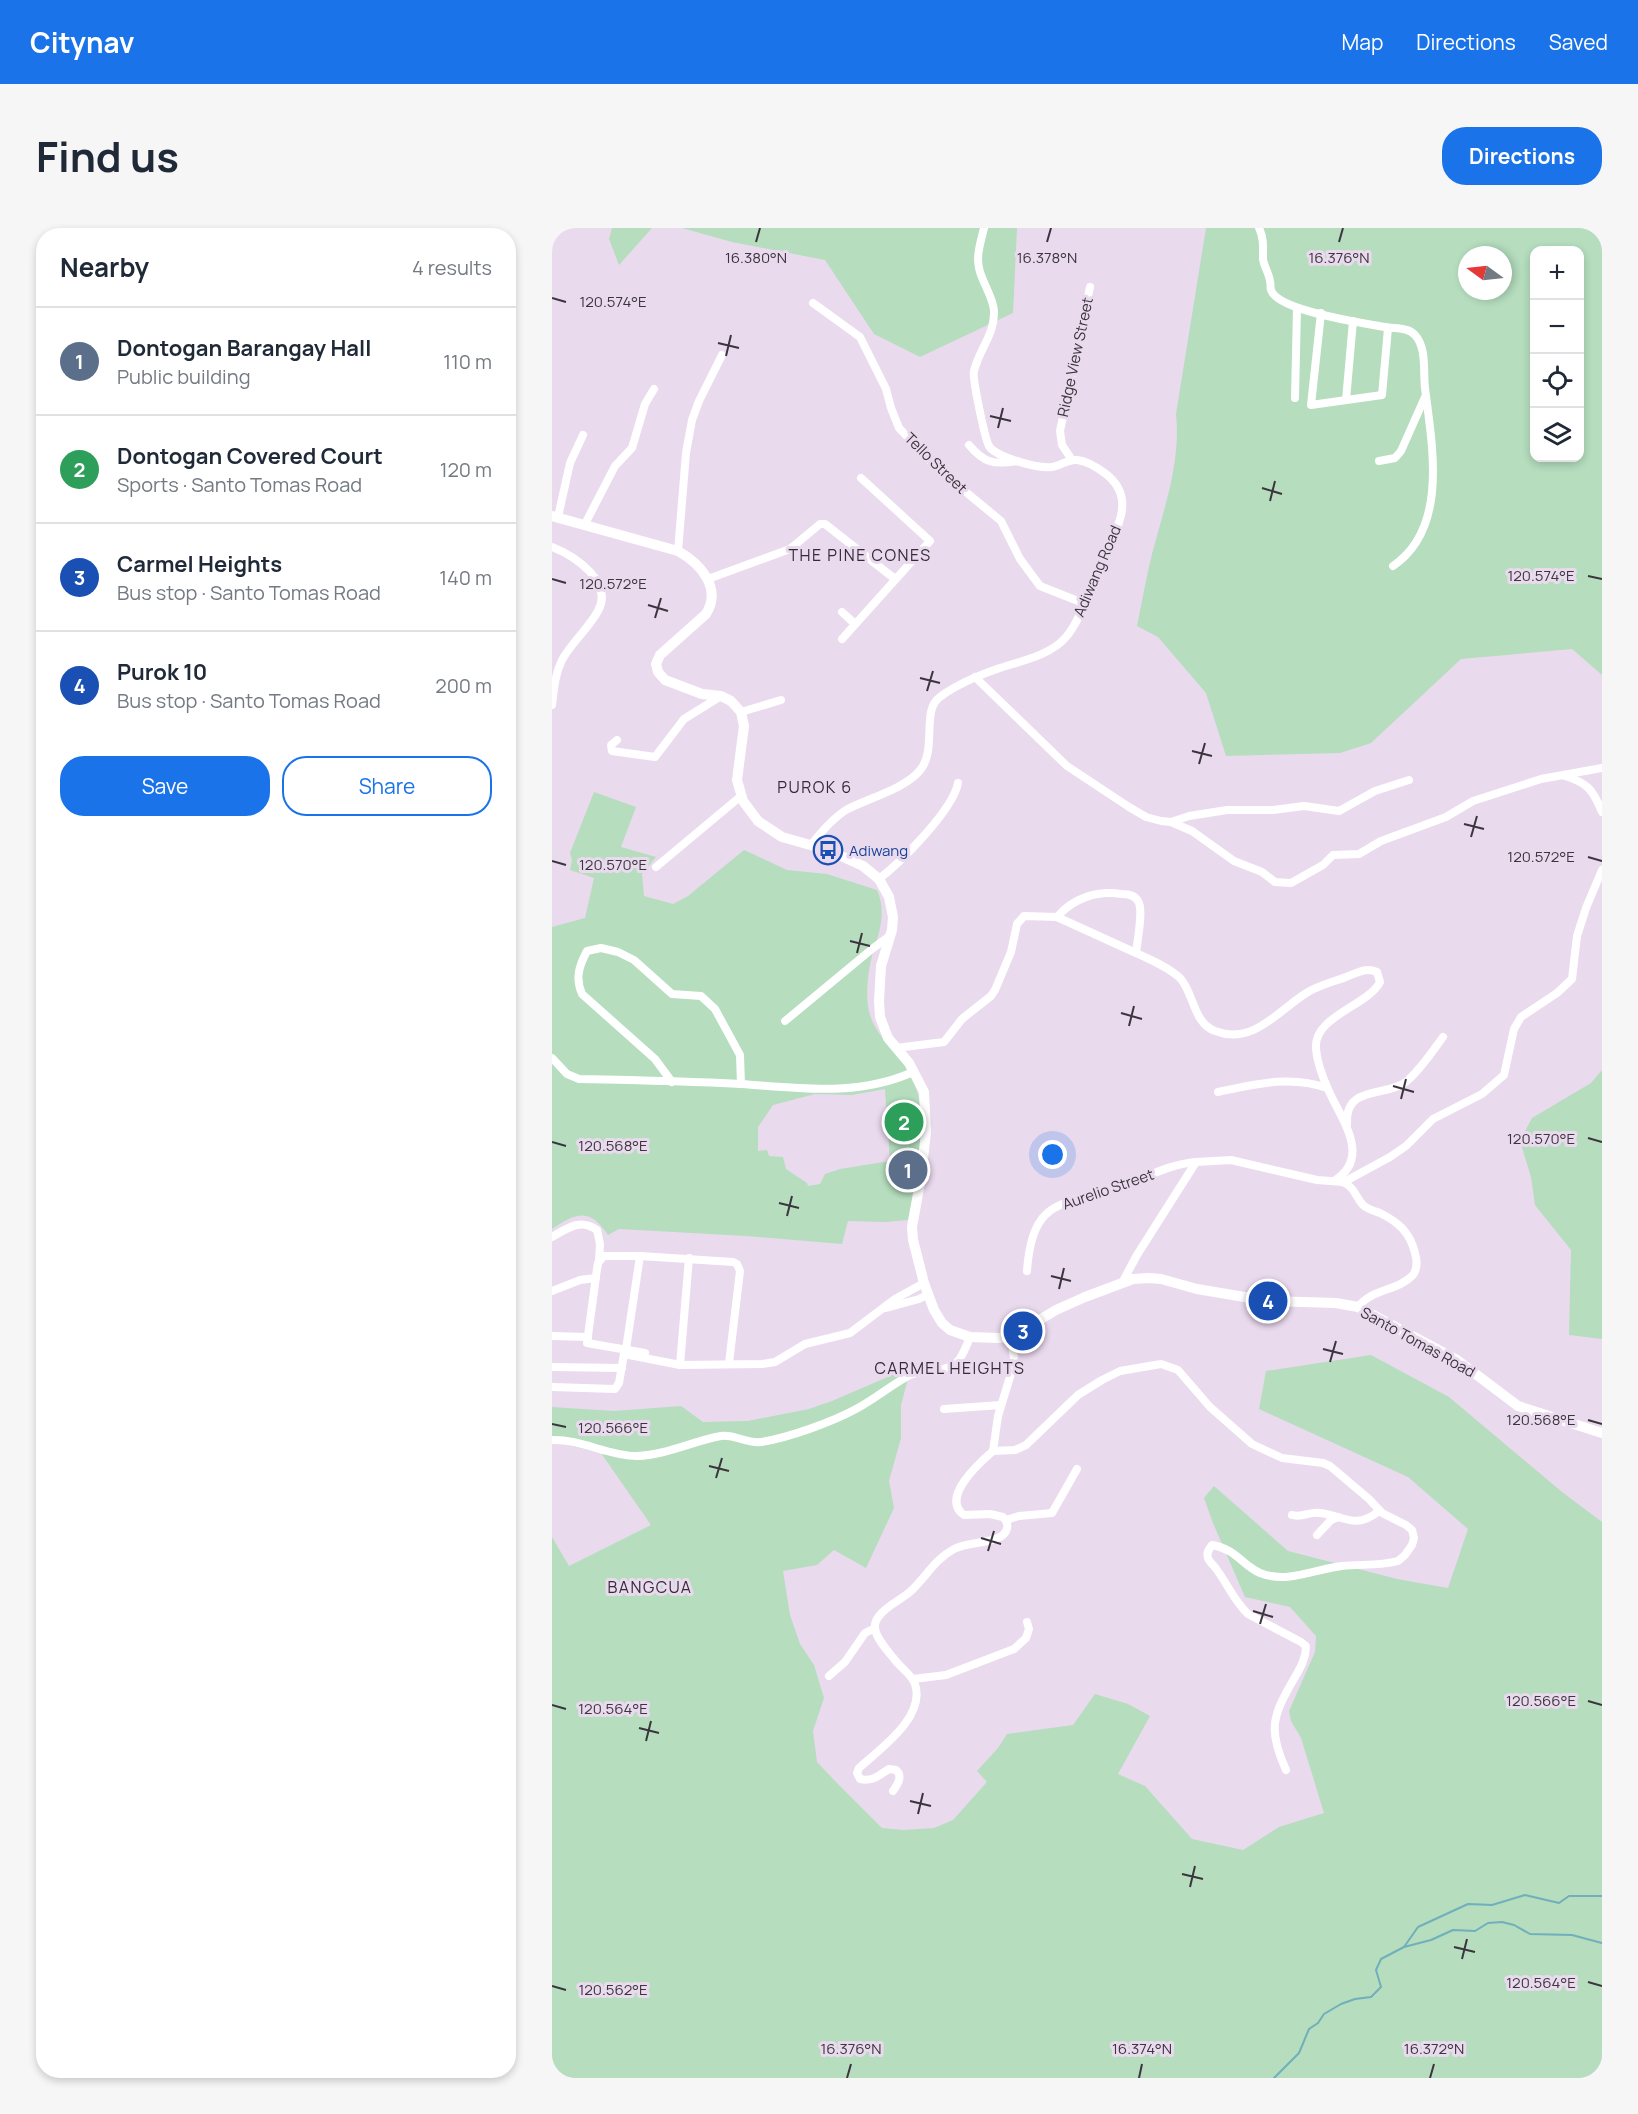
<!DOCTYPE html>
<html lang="en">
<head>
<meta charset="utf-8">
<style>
  body { margin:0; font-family:Manrope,sans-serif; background:#f6f6f7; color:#1f2937 }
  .controls { position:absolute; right:18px; top:18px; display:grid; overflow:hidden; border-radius:12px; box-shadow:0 3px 9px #0003 }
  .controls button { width:54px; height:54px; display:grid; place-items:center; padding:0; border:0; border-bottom:2px solid #e0e1e3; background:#fff; color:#1f2937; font:30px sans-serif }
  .compass { position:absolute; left:906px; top:18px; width:54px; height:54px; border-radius:50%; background:#fff; box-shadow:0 3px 9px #0003; rotate:285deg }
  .you { position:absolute; left:501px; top:927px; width:21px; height:21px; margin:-15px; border:4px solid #fff; border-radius:50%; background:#1a73e8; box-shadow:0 0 0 9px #1a73e833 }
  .badge { display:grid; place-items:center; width:39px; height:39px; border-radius:50%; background:#1a73e8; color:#fff; font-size:20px; font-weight:700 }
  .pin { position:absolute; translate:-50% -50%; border:3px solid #fff; box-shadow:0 2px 6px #0006 }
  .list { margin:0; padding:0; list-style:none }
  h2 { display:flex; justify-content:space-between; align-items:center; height:78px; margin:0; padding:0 24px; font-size:26px }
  h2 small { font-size:20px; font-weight:400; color:#747a83 }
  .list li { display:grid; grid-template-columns:39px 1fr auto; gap:18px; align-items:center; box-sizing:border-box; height:108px; padding:0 24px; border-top:2px solid #e0e1e3 }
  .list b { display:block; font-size:22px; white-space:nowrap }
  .list p { margin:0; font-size:20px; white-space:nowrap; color:#747a83 }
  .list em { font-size:20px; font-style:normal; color:#747a83 }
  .actions { display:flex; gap:12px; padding:18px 24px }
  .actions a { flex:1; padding:14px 0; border:2px solid #1a73e8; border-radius:24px; text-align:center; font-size:21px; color:#1a73e8 }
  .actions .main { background:#1a73e8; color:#fff }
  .icon { flex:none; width:33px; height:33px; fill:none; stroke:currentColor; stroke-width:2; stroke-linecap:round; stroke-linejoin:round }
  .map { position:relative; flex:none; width:1050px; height:1850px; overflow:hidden; border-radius:24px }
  header { display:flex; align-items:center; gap:36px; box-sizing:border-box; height:84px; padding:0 30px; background:#1a73e8; color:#fff }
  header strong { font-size:28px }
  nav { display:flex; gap:33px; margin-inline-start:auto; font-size:21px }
  .intro { display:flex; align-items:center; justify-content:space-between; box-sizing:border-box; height:144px; padding:0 36px }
  h1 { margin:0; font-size:42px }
  .button { padding:15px 27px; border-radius:24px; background:#1a73e8; color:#fff; font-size:21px; font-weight:700 }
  main { display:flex; gap:36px; padding:0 36px }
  aside { flex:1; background:#fff; border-radius:24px; box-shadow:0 3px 9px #0003 }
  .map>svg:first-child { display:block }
  .green { fill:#b5ddbe; fill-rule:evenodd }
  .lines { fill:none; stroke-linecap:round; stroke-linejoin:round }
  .stream { stroke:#70afbb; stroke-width:2 }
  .street { stroke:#fff; stroke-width:8 }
  .secondary { stroke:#fff; stroke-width:10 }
  .ticks { fill:none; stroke:#3b353d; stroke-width:2 }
  .labels { text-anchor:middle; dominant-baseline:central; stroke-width:6; stroke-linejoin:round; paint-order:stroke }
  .street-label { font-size:15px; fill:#3b353d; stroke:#eadaee }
  .transit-label { font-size:15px; fill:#164399; stroke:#eadaee; text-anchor:start }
  .neighbourhood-label { font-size:16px; letter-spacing:1.5px; fill:#362a39; stroke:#eadaee }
  .ticks-label { font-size:15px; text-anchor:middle; fill:#3b353d; stroke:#eadaee; stroke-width:6; stroke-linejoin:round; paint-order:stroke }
</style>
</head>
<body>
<header>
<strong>Citynav</strong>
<nav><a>Map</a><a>Directions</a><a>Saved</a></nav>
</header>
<div class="intro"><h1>Find us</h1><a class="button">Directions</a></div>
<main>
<aside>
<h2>Nearby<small>4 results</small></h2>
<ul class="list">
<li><span class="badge" style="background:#5c6f8a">1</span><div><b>Dontogan Barangay Hall</b><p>Public building</p></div><em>110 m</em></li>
<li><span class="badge" style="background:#2e9e5b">2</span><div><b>Dontogan Covered Court</b><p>Sports · Santo Tomas Road</p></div><em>120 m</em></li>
<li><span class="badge" style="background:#1a4fb4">3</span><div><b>Carmel Heights</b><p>Bus stop · Santo Tomas Road</p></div><em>140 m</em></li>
<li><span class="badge" style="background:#1a4fb4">4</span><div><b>Purok 10</b><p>Bus stop · Santo Tomas Road</p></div><em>200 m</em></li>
</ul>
<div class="actions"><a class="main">Save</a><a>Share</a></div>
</aside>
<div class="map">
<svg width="1050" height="1850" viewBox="0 0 1050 1850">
  <rect width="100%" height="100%" fill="#eadaee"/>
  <!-- green -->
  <g class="green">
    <polygon points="60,0 100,0 67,37 57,11"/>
    <polygon points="130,0 465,0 461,85 368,129 322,106 273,32 180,14"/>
    <path d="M654 0H1050V447L1020 421 909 431 819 515 788 525 674 528 654 465 606 409 585 398C590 374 594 350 600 326 612 280 629 235 624 186ZM982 22H1028V230H982ZM915 27H951V63H915Z"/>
    <path d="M42 564 84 579 69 619 104 629 90 646 92 668 121 676 136 668 192 622 235 642 275 646 325 662C335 684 327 706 320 728 316 742 314 764 316 778 320 806 341 818 354 839 383 884 366 943 356 992L333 994 296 993 290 1016 194 1008 67 1001 56 1007C38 980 25 984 0 1001V699L33 690 42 650 18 642 20 632 18 625ZM333 861 338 933 288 941 273 946 268 956 256 958 255 955 234 941 231 929 217 928 215 922 206 923V899L221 877 263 866 300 867Z"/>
    <polygon points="1050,842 1050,1111 1017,1107 1019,1022 983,977 979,949 968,913 980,890 1039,855"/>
    <polygon points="819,1127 897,1169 1010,1264 1050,1294 1050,1850 0,1850 0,1309 17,1338 99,1297 49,1225 12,1216 0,1216 0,1179 62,1183 129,1178 151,1194 196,1193 257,1181 280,1173 359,1139 349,1177 349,1210 337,1253 342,1280 314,1340 282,1322 265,1337 231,1343 238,1387 248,1416 262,1437 272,1470 261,1503 265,1534 283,1553 330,1600 351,1602 382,1600 401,1592 435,1554 425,1543 446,1520 455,1506 521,1497 543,1466 576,1476 598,1488 566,1546 593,1558 640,1611 691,1622 727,1599 772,1585 749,1510 739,1493 737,1483 763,1424 764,1408 738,1379 693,1369 661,1295 652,1270 662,1258 736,1323 845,1351 896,1360 916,1301 856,1249 707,1181 714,1143"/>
  </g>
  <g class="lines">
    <!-- stream -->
    <g class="stream">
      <polyline points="852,1719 866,1699 916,1676 940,1677 973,1667 1007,1675 1017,1668 1050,1668"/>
      <polyline points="722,1850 747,1825 757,1801 766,1795 772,1786 789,1776 803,1771 819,1769 829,1759 824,1742 829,1731 852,1719 879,1712 901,1702 923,1703 936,1695 950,1694 962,1697 978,1706 1020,1707 1050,1715"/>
    </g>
    <!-- street -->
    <g class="street">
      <path d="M707 0C712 10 711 20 711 31 712 39 717 45 718 53 719 56 718 59 719 62 726 83 811 95 833 99 843 101 856 99 863 107 875 120 871 144 873 160 880 217 897 300 841 338"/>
      <polyline points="261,75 308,109 334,161 339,180 347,200 386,241 449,293 468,331 488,358 531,375"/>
      <polyline points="769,85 759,177 830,167 836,100"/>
      <polyline points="743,170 745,80"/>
      <polyline points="794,172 801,93"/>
      <path d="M417 217C432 235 442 237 465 233"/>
      <polyline points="520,232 510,217 508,203 538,59"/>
      <polyline points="827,233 843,230 849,223 873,169"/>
      <polyline points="6,289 18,235 31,207"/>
      <polyline points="33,296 63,238 80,220 93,176 102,161"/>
      <path d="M0 319C23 328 62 354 46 383 36 401 20 414 10 432 3 446 2 461 0 477"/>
      <polyline points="126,323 134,225 140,192 147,173 170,127"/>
      <polyline points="156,351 238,321 268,296 273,296 343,351"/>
      <polyline points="290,384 303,396"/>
      <polyline points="290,411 378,313 309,250"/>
      <polyline points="423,449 515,538 577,579 594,589 609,593 619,594 637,588 675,582 721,582 752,578 787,583 823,563 857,552"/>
      <polyline points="189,484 229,472"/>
      <polyline points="65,512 59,517 60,523 103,529 132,491 169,468"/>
      <path d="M1013 548C1036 555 1041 562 1050 584"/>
      <polyline points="619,594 640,603 682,633 710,644 723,654 739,655 771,637 781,627 807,626 829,613 894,589 921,573 989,551 1050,540"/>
      <path d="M259 617C269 604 280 591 294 582 316 570 354 561 369 541 385 520 369 482 388 469 405 456 425 448 445 441 468 433 498 428 514 409 531 389 537 358 548 335 562 305 587 272 554 246 546 240 536 233 525 232 516 231 508 238 500 239 486 241 444 229 437 218 433 211 420 150 422 143 427 122 443 106 442 83 441 68 430 55 427 40 424 27 429 13 432 0"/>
      <polyline points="104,639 189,568"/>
      <path d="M327 651C349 634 401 582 406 555"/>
      <path d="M505 689C521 670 546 662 569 666 575 666 583 667 586 673 592 682 585 713 584 725 599 732 616 739 628 750 642 765 641 795 663 803 702 818 727 781 756 764 768 757 781 754 794 749 805 745 813 739 825 744L828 754C816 778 761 788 764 821 765 833 771 850 776 861 788 890 821 929 782 953"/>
      <polyline points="233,793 320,721 339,707"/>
      <polyline points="344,820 392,814 410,791 439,768 443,762 459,724 465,696 472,688 505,689 584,725"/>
      <path d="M0 830 15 846 27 851C81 852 135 853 189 856 248 860 305 869 361 844"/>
      <path d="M120 854 103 831 30 766C23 750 27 738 35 723L49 720 66 724 82 732 120 766 149 768 163 781 188 827 189 856"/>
      <path d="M666 864C704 856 738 847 775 860"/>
      <path d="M795 896C793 856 834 870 855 853 869 841 880 824 891 809"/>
      <path d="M790 954C802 958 803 968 811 977 815 981 822 983 828 985 846 994 858 1004 863 1025 865 1032 866 1040 861 1047 846 1063 819 1061 806 1079"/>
      <path d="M0 1009C16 1000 28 990 45 1002L48 1016 47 1033"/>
      <path d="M475 1043C480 970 509 978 565 960 592 951 616 936 644 934"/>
      <polyline points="570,1055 585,1027 644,934 679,932 765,952 792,954 838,929 854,918 881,891 930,866 952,847 962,801 969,789 1005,765 1020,751 1025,708 1034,680 1050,642"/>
      <polyline points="0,1063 28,1052 44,1050"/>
      <polyline points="334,1080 367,1071 377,1066"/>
      <polyline points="0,1108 36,1109"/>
      <polyline points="74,1121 88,1028"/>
      <polyline points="93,1125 35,1115 45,1041 46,1035 52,1028 88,1028 181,1034 185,1036 188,1043 177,1135"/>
      <polyline points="128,1137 137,1030"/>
      <polyline points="0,1139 70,1140"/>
      <polyline points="0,1159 63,1161 67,1155 72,1126 128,1137 210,1136 223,1134 253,1116 298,1105 343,1071 372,1055"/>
      <polyline points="392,1181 449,1177"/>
      <path d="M0 1212C29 1211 56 1228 85 1228 114 1227 141 1213 169 1208 183 1206 195 1216 209 1214 236 1210 280 1194 304 1181 323 1171 339 1157 358 1147 372 1141 395 1145 406 1133 411 1127 415 1117 418 1109"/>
      <path d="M441 1223 463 1222 474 1217 526 1167 550 1152 568 1143 609 1136 626 1142 658 1179 700 1216 730 1230 771 1235 778 1238 817 1271 830 1285 854 1297 860 1302 862 1310 860 1317 853 1327 846 1333C828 1338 808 1336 790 1338 763 1341 735 1356 708 1345 690 1337 684 1321 660 1317 657 1321 654 1325 656 1330 657 1334 663 1338 665 1342 676 1357 682 1373 696 1386L749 1414 754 1418C754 1430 749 1439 743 1449 721 1487 715 1501 734 1542"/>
      <path d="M740 1287C751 1290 758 1283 768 1285 792 1288 804 1302 827 1283"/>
      <polyline points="454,1292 467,1288 500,1285 525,1241"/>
      <polyline points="765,1307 779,1292 786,1289"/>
      <polyline points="277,1448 293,1434 313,1405 323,1400"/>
      <polyline points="361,1451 394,1447 462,1421 474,1410 477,1401 475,1394"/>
      <path d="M341 1563C346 1556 351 1548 344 1542L337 1541C327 1547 321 1554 308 1551L305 1545 307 1540C328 1521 374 1489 363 1456 360 1447 348 1439 343 1432 336 1423 325 1412 323 1401 322 1396 324 1392 327 1388 335 1377 349 1372 359 1363 374 1349 383 1331 402 1321 416 1314 432 1316 446 1310 455 1306 459 1297 451 1289L438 1286 412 1287C388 1270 427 1235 441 1223L446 1188 461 1139 462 1131 459 1109"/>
    </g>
    <!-- secondary -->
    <path class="secondary" d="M0 288 126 323C149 336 170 360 154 386L108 427 104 436 106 444 113 452 150 466 169 468 179 473 189 484 192 498 185 552 191 573 206 593 230 609 276 622 311 638 327 651 337 669 341 689 340 702 329 738 327 773 328 789 336 810 357 835 372 864 374 904 369 949 360 999 361 1012 372 1055 382 1082 390 1095 398 1102 418 1109 447 1110 459 1109 504 1082 533 1069 581 1051 597 1050 609 1051 645 1061 716 1073 784 1075 806 1079 905 1132 966 1178 1050 1205"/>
  </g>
  <!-- ticks -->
  <path class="ticks" d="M204 14 208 0M495 14 499 0M787 14 791 0M0 70 14 74M166 115 187 120M174 128 179 107M438 188 459 193M446 200 451 180M710 260 730 266M718 273 723 253M1036 348 1050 351M0 351 14 355M96 377 116 383M103 390 109 370M368 450 388 455M375 463 381 443M640 523 660 528M647 536 653 515M912 596 932 601M919 609 925 588M1036 629 1050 633M0 633 14 637M298 713 318 718M305 725 310 705M569 785 590 791M577 798 582 778M841 858 862 864M849 871 854 851M1036 910 1050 914M0 914 14 918M227 975 247 980M235 988 240 968M499 1048 519 1053M507 1061 512 1040M771 1121 791 1126M778 1134 784 1113M1036 1192 1050 1196M0 1196 14 1199M157 1238 177 1243M164 1250 170 1230M429 1310 449 1316M436 1323 442 1303M701 1383 721 1389M708 1396 714 1376M1036 1473 1050 1477M0 1477 14 1481M87 1500 107 1505M94 1513 99 1493M358 1573 379 1578M366 1586 371 1565M630 1646 651 1651M638 1659 643 1638M902 1719 923 1724M910 1731 915 1711M1036 1754 1050 1758M0 1758 14 1762M295 1850 299 1836M587 1850 590 1836M878 1850 882 1836"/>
  <!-- icons -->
  <defs>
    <g id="bus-ring" transform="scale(1.5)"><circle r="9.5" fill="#eadaee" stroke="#1a4fb4" stroke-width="1.5"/><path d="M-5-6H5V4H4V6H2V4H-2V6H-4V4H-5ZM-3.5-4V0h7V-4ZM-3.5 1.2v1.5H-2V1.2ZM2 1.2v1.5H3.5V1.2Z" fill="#1a4fb4"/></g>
  </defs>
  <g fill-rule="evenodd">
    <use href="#bus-ring" x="276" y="622"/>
  </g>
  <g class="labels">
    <!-- street labels -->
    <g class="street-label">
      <text transform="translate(523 129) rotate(-78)">Ridge View Street</text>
      <text transform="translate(384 235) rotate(44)">Tello Street</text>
      <text transform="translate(545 343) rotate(-67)">Adiwang Road</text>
      <text transform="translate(556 961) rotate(-19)">Aurelio Street</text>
      <text transform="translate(866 1114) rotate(29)">Santo Tomas Road</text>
    </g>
    <!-- transit labels -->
    <g class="transit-label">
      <text x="297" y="622">Adiwang</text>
    </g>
    <!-- neighbourhood labels -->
    <g class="neighbourhood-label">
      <text x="308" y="327">THE PINE CONES</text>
      <text x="263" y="559">PUROK 6</text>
      <text x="398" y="1140">CARMEL HEIGHTS</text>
      <text x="98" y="1359">BANGCUA</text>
    </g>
  </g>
  <g class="ticks-label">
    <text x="204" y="35">16.380°N</text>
    <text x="495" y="35">16.378°N</text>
    <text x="787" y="35">16.376°N</text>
    <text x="61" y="79">120.574°E</text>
    <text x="989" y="353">120.574°E</text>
    <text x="61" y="361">120.572°E</text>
    <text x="989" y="634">120.572°E</text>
    <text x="61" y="642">120.570°E</text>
    <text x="989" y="916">120.570°E</text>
    <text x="61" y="923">120.568°E</text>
    <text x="989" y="1197">120.568°E</text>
    <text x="61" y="1205">120.566°E</text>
    <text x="989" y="1478">120.566°E</text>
    <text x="61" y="1486">120.564°E</text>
    <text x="989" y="1760">120.564°E</text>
    <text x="61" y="1767">120.562°E</text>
    <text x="299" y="1826">16.376°N</text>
    <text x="590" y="1826">16.374°N</text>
    <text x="882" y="1826">16.372°N</text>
  </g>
</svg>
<div class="controls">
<button>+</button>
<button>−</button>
<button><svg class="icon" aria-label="locate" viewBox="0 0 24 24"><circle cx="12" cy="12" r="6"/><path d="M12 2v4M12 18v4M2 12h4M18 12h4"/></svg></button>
<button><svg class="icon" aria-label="layers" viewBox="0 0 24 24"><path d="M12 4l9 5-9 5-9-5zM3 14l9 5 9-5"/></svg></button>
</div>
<svg class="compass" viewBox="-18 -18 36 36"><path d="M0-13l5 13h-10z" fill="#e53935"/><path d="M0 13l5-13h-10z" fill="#747a83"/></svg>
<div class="you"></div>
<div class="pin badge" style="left:356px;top:942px;background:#5c6f8a">1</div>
<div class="pin badge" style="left:352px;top:894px;background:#2e9e5b">2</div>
<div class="pin badge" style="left:471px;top:1103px;background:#1a4fb4">3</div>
<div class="pin badge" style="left:716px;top:1073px;background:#1a4fb4">4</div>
</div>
</main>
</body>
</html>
